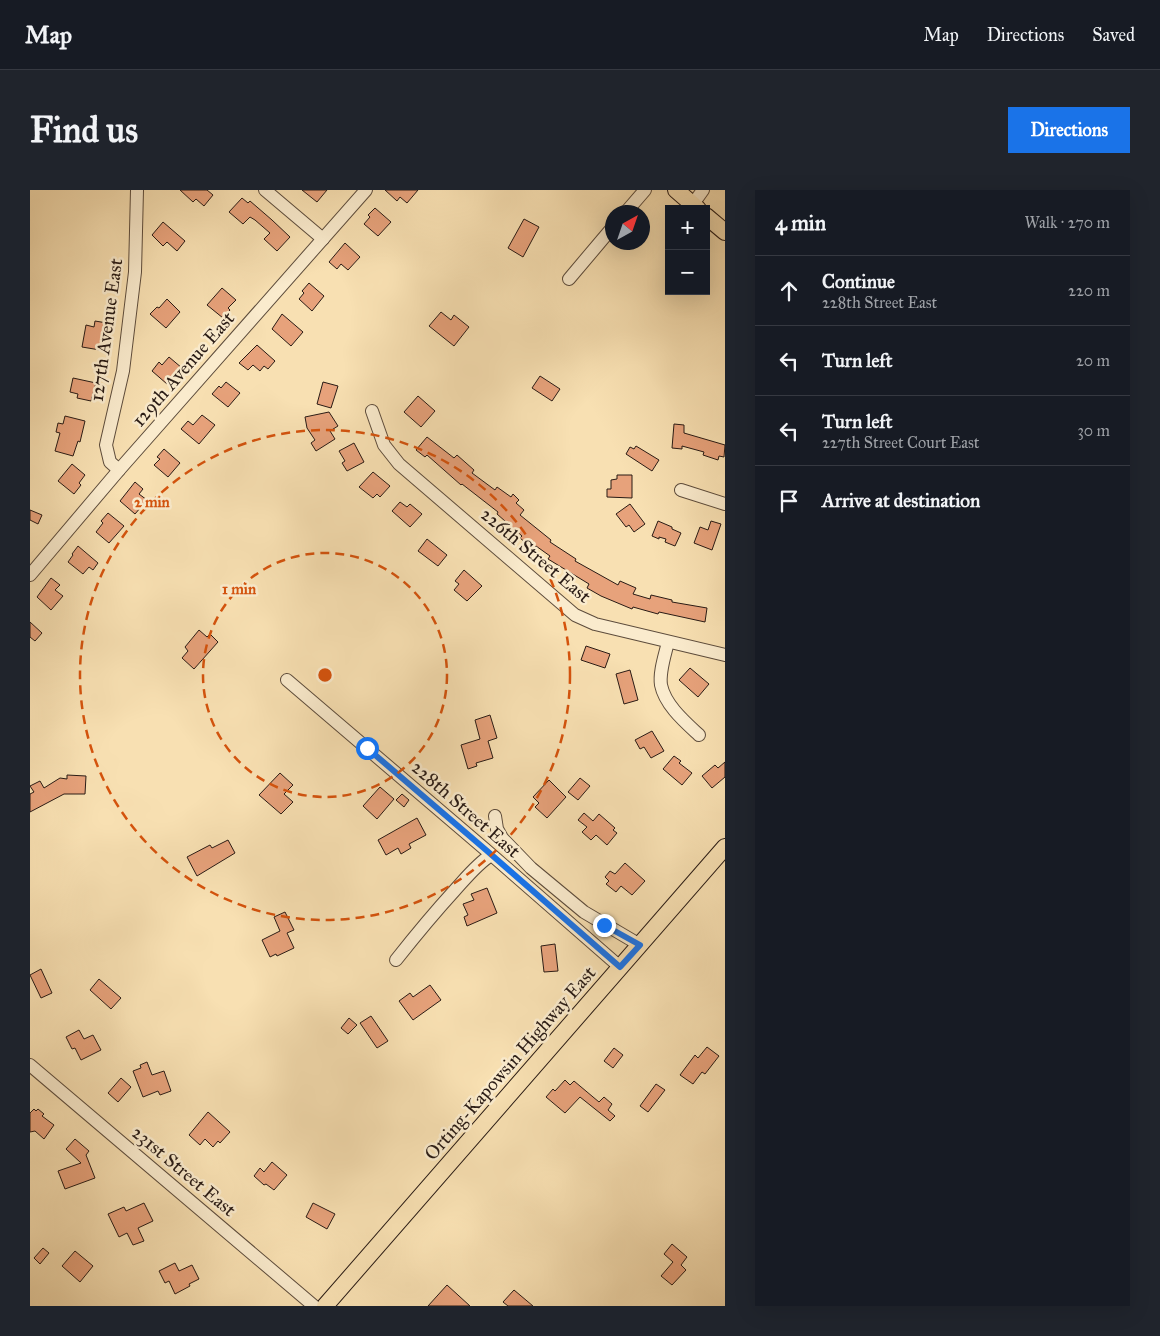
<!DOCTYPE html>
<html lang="en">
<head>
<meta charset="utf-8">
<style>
  body { margin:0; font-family:"IM FELL Great Primer",serif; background:#20242c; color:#f1f3f6 }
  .controls { position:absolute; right:15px; top:15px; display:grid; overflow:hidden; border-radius:0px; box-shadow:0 5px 20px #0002 }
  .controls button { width:45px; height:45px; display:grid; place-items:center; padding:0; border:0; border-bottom:1px solid #363941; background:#171b24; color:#f1f3f6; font:25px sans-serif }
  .compass { position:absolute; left:575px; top:15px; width:45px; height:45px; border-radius:50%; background:#171b24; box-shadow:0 5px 20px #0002; rotate:40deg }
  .stop { position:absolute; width:15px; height:15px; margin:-11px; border:4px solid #1a73e8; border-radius:50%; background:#fff }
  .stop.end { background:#1a73e8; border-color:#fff; box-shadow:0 1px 5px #0008 }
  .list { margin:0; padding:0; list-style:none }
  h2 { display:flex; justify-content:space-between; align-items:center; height:65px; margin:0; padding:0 20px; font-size:21px }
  h2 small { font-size:16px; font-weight:400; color:#9ea1a6 }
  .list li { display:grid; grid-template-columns:32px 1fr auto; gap:15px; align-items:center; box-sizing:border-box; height:70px; padding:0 20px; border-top:1px solid #363941 }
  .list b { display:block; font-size:19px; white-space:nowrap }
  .list p { margin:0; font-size:16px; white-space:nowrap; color:#9ea1a6 }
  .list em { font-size:16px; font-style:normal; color:#9ea1a6 }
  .icon { flex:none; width:28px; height:28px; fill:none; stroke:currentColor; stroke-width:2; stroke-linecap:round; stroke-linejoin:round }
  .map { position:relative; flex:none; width:695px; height:1116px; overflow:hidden; border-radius:0px }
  header { display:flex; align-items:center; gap:30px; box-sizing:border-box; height:70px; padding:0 25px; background:#171b24; border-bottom:1px solid #363941 }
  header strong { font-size:24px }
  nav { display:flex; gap:28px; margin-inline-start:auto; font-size:18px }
  .intro { display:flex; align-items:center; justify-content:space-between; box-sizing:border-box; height:120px; padding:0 30px }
  h1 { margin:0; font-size:35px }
  .button { padding:12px 22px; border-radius:0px; background:#1a73e8; color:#fff; font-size:18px; font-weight:700 }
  main { display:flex; gap:30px; padding:0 30px }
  aside { flex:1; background:#171b24; border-radius:0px; box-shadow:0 5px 20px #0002 }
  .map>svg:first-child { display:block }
  .building { fill:#e7a27b; stroke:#291b15 }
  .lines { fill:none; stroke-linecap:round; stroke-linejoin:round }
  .minor-casing { stroke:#5d4c3c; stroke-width:14 }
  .major-casing { stroke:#291b15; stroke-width:18 }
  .minor { stroke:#faebcd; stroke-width:12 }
  .major { stroke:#f8e0b2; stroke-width:16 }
  .route { stroke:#1a73e8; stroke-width:6 }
  .ring { fill:none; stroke:#d5530d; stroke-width:2.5; stroke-dasharray:9 6 }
  .labels { text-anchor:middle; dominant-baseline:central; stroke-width:5; stroke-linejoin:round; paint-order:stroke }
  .street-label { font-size:19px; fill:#291b15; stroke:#faebcd }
  .centre { fill:#d5530d; stroke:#faebcd; stroke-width:2.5 }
  .ring-label { font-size:15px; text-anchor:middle; font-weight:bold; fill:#d5530d; stroke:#faebcd; stroke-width:5; stroke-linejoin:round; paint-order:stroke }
</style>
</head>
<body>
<header>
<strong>Map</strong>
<nav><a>Map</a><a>Directions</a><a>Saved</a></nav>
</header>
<div class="intro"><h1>Find us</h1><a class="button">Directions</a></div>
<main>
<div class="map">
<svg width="695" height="1116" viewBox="0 0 695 1116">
  <rect width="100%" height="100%" fill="#f8e0b2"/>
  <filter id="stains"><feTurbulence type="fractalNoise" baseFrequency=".004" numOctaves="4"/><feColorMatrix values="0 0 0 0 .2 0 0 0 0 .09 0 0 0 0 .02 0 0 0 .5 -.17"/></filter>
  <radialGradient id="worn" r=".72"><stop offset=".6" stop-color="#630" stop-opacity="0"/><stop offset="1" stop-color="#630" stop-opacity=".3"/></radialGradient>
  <!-- building -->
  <g class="building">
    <polygon points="150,0 177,0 183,5 174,16 166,9 163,12"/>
    <polygon points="272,0 297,0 287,12"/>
    <polygon points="355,0 388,0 377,13 370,7 367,11"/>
    <polygon points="212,8 218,13 220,11 242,30 260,47 247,61 234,49 240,43 225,30 220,27 213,34 199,22"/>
    <polygon points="345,18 361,32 348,46 334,34 340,27 338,25"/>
    <polygon points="494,29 509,37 493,67 478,58"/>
    <polygon points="133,32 155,51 147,61 137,52 133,56 122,45"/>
    <polygon points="315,53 330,67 318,80 311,74 307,79 299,72"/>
    <polygon points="279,93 294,106 282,121 269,109 274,103 272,101"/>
    <polygon points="192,98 206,110 198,118 200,120 193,128 177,115"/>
    <polygon points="137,109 150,122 136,138 120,124 127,117 129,118"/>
    <polygon points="411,122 421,130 424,125 439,137 424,156 399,136"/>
    <polygon points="252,124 273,142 261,156 242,139"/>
    <polygon points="65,131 77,133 74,148 72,148 70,160 52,157 56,135 64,137"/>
    <polygon points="227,155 245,171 238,179 234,176 230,181 223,175 218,180 209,173"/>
    <polygon points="139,167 152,178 137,194 122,181 129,172 132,175"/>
    <polygon points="510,186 530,199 522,211 502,198"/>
    <polygon points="43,188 66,193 61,211 47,208 48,204 40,202"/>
    <polygon points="196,192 210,203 198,217 182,204 189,196 191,198"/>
    <polygon points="293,192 308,196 301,218 287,214"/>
    <polygon points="388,206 405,221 391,237 374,222"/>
    <polygon points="299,222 308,236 300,241 305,249 286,261 281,253 285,250 277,238 275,227"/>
    <polygon points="172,225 185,235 169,254 151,239 158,231 163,235"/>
    <polygon points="35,226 55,231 50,252 48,251 43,266 25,261 30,243 26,242 28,233 33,234"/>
    <polygon points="644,234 654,235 654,243 695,255 694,267 689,266 688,270 673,265 674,262 652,256 652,259 642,258"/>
    <polygon points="397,247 424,268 427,265 444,280 442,283 465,300 467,297 481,307 483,304 489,310 486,313 494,320 490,325 521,350 520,352 546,369 545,371 588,395 590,391 606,398 603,404 620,409 621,405 642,410 642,412 677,418 675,432 629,422 628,424 603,417 602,419 571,406 557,398 559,394 518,369 520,366 506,356 503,359 490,348 492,346 467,324 468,322 432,294 431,295 397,265 395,267 386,260"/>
    <polygon points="324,253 334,272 317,281 312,273 315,271 309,261"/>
    <polygon points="606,256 629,270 622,281 596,264 600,257 604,259"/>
    <polygon points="134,259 150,273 138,287 124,275 130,269 127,267"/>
    <polygon points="42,274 55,285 49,293 51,295 44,304 28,291"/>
    <polygon points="343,282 360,296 350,307 347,304 343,308 329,297"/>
    <polygon points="587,285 602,285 602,308 577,307 577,299 581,299 581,290 587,289"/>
    <polygon points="105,292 113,299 109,304 117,310 105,324 90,311"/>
    <polygon points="370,312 377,317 380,314 392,324 380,337 362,321"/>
    <polygon points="600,314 615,334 604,342 599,335 596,337 586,324"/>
    <polygon points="0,320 12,325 8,334 0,330"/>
    <polygon points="78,323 94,336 79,353 66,342 73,333 71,331"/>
    <polygon points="628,331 642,337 642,339 651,343 645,356 635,352 636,349 629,347 629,349 622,346"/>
    <polygon points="681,331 691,334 682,360 664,353 670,337 678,340"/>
    <polygon points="397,349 417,365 408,376 388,361"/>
    <polygon points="48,356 68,373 63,380 59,377 53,384 38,372 43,365 42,364"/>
    <polygon points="434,380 452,396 437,411 424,400 429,394 425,391"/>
    <polygon points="21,388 30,395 25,400 33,406 21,420 7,407"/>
    <polygon points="0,432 12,443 5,451 0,447"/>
    <polygon points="169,440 177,447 180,444 188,452 164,479 152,468 158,461 155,457"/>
    <polygon points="556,456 580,464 575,478 551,470"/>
    <polygon points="660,478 679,494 668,507 649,490"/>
    <polygon points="600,480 608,510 594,514 586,484"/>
    <polygon points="460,525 467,548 458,551 463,568 446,573 447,576 438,579 431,555 450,549 445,530"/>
    <polygon points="622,541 634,561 621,568 614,557 610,559 605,550"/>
    <polygon points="644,566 651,571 649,573 662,583 652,595 633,579"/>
    <polygon points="695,572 695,587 682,598 672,586 685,575 688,578"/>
    <polygon points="250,583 263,595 254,604 263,612 251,624 229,605"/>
    <polygon points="37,585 56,586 55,604 34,604 0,622 0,604 4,602 0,596 10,591 14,598 30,588 37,589"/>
    <polygon points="550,588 560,596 548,610 538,602"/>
    <polygon points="519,590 536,607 517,628 505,617 509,613 503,607"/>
    <polygon points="350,597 364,609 347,629 333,616"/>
    <polygon points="372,604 379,610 374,617 366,610"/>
    <polygon points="554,623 563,631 569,624 585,638 583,640 587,643 577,655 566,645 561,650 552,642 557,637 548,630"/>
    <polygon points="387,628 396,645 379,654 381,658 371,664 368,658 356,665 348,650"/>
    <polygon points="198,650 205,663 167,686 157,667 180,655 182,658"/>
    <polygon points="595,673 615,691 602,705 591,696 586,702 576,694 579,691 575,687 580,681 585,684"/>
    <polygon points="457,698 467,723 437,736 434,727 438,725 433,714 444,710 441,704"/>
    <polygon points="255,722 264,740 257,743 264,758 247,766 246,764 240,767 232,750 250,741 244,727"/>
    <polygon points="525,754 528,781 514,782 511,756"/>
    <polygon points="11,779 22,803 11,808 0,785"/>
    <polygon points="69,789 91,808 81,819 60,800"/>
    <polygon points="400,795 411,810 383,830 369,811 380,803 383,807"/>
    <polygon points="341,826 358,851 347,858 330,833"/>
    <polygon points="319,828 327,835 318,844 311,838"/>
    <polygon points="49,840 54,849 63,845 71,860 51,870 45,858 42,859 36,847"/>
    <polygon points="677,857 689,866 675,884 672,882 663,894 650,885 665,865 668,868"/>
    <polygon points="584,858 593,865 583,878 574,871"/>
    <polygon points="117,872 122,885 134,881 141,901 130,905 128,901 113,907 103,881 111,878 110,875"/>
    <polygon points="91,888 101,897 88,912 78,903"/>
    <polygon points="535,890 540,895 544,891 569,912 574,907 582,914 578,920 585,926 580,931 550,907 535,923 516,907 523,899 525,901"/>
    <polygon points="626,894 635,900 618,922 610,916"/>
    <polygon points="4,919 6,921 8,919 14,924 12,926 24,935 14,949 5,941 0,942 0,923"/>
    <polygon points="178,922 200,942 190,953 188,951 183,957 175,949 170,955 159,945"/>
    <polygon points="45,949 59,961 56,965 65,988 35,999 28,981 51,973 36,959"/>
    <polygon points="242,972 257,985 244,1000 236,994 234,995 224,986 230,978 234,982"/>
    <polygon points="114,1013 123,1031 108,1038 114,1051 103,1055 97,1043 89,1047 78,1024 94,1017 96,1021"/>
    <polygon points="283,1013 305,1024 297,1039 276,1027"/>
    <polygon points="642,1054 657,1067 651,1075 656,1080 642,1095 631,1086 643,1072 634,1064"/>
    <polygon points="13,1058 19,1063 10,1074 4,1068"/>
    <polygon points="45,1061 63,1076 50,1092 32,1076"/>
    <polygon points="145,1073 149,1081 162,1075 169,1089 159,1094 160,1096 145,1104 139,1091 135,1093 129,1081"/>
    <polygon points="417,1095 440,1116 398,1116"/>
    <polygon points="484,1100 503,1116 478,1116 473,1112"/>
  </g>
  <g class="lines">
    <!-- minor casing -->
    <g class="minor-casing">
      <g id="minor">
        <polyline points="235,0 293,49"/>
        <polyline points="663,14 673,0"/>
        <polyline points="596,22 615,0"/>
        <polyline points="539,89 582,38"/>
        <polyline points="342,221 354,255 369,274 545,425 565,434 695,465"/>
        <polyline points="89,280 80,272 76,255 93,181 105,82 107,0"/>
        <polyline points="651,300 695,314"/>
        <polyline points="0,385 89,280 336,0"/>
        <path d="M638 452C635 465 629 482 631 495 635 515 655 532 669 545"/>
        <polyline points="257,490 456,660 590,777"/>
        <polyline points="465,626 467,639 472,648 501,678 554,722 610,755"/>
        <path d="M366 770C385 746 404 723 425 700 436 688 447 674 461 665"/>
        <polyline points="0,875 284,1116"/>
      </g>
    </g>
    <!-- major casing -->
    <g class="major-casing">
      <g id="major">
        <polyline points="646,0 668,19"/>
        <polyline points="676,26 695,42"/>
        <polyline points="295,1116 695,657"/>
      </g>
    </g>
    <!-- minor -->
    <use href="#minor" class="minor"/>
    <!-- major -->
    <use href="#major" class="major"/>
  </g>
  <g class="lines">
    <!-- route -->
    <polyline class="route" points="337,558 456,660 590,777 610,755 574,735"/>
  </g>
  <!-- distance rings -->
  <g class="ring">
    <circle cx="295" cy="485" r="122"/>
    <circle cx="295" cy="485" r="245"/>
  </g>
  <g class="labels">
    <!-- street labels -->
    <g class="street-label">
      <text transform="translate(76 140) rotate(-82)">127th Avenue East</text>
      <text transform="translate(153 179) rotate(-49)">129th Avenue East</text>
      <text transform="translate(506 365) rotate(40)">226th Street East</text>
      <text transform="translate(436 619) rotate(41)">228th Street East</text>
      <text transform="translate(480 873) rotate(-49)">Orting-Kapowsin Highway East</text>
      <text transform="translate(154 981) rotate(40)">231st Street East</text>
    </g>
  </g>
  <circle cx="295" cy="485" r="8" class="centre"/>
  <g class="ring-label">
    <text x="122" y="317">2 min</text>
    <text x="209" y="404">1 min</text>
  </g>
  <rect width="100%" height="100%" filter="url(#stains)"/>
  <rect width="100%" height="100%" fill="url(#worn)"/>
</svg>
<div class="controls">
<button>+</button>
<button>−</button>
</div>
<svg class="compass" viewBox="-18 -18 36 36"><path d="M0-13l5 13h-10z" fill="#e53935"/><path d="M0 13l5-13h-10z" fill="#9ea1a6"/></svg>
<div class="stop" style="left:337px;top:558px"></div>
<div class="stop end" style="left:574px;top:735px"></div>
</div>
<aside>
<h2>4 min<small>Walk · 270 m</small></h2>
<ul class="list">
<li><svg class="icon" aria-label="ahead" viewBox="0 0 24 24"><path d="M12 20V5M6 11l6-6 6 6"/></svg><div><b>Continue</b><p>228th Street East</p></div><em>220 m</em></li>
<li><svg class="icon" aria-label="left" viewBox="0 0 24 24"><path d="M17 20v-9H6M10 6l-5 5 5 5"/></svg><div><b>Turn left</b></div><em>20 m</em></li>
<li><svg class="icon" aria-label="left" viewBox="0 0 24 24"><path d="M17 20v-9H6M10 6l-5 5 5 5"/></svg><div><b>Turn left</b><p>227th Street Court East</p></div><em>30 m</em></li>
<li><svg class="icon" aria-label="arrive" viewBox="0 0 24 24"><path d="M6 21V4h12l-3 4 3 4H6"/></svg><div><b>Arrive at destination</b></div></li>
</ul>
</aside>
</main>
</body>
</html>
